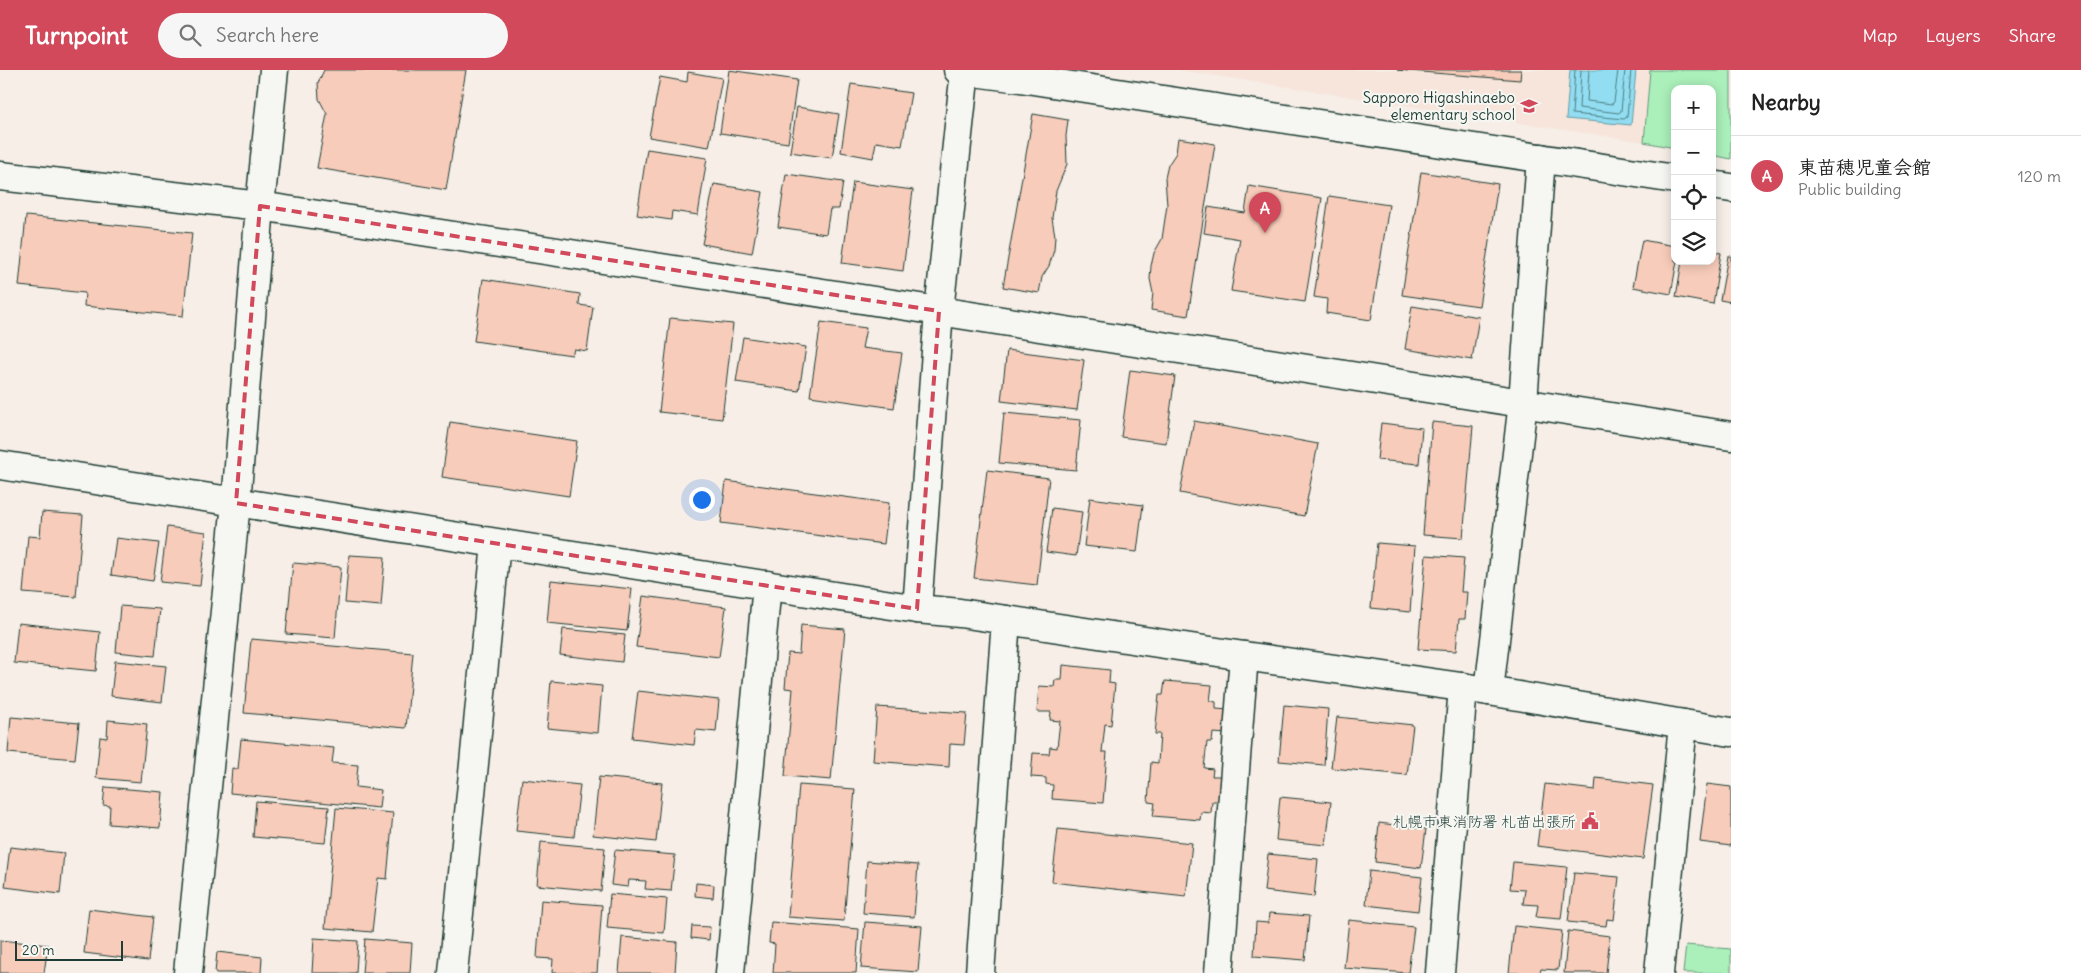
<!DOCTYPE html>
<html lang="en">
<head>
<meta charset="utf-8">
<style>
  body { margin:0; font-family:Delius,"Klee One",sans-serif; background:#f6f6f6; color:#222 }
  .controls { position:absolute; right:15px; top:15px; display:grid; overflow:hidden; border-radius:10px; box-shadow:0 2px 12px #0003 }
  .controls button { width:45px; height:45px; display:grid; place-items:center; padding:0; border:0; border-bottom:1px solid #e0e0e0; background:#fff; color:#222; font:25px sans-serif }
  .scale { position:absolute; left:15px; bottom:12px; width:108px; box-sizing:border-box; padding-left:5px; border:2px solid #1f3d34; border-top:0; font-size:14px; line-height:18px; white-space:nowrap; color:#1f3d34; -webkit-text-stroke:4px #f6f6f2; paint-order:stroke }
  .you { position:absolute; left:701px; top:429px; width:18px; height:18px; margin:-12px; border:4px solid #fff; border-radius:50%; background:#1a73e8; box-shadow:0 0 0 8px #1a73e833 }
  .badge { display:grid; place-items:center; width:32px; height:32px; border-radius:50%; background:#d1495b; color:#fff; font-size:16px; font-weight:700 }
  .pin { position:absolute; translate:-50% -41px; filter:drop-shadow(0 1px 2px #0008) }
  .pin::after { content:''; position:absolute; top:26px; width:18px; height:15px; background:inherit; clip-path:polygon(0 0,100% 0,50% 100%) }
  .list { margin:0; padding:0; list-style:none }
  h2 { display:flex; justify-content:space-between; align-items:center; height:65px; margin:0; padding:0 20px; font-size:21px }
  h2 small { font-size:16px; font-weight:400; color:#767676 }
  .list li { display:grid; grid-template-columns:32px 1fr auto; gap:15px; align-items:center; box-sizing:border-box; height:80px; padding:0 20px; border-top:1px solid #e0e0e0 }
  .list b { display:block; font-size:19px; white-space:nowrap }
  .list p { margin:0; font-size:16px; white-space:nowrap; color:#767676 }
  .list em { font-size:16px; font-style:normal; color:#767676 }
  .icon { flex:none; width:28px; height:28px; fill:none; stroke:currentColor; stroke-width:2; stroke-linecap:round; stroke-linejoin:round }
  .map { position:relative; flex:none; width:1731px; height:903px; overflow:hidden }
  header { display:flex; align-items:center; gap:30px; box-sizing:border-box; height:70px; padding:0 25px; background:#d1495b; color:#fff }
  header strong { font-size:24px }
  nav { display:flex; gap:28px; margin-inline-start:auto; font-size:18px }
  .search { width:350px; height:45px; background:#f6f6f6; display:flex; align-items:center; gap:12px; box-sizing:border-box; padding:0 18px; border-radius:28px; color:#767676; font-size:19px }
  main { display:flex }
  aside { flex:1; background:#fff }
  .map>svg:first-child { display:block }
  .built { fill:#f7e4da }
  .green { fill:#abefba; stroke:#659677 }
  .water { fill:#92ddf2; stroke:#649da6 }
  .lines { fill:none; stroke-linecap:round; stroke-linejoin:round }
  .shore { stroke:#4d7d80; stroke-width:1 }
  .building { fill:#f8ccba; stroke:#1f3d34 }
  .minor-casing { stroke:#1f3d34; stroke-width:31 }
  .minor { stroke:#f6f6f2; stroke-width:28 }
  .marked { fill:none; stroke:#d1495b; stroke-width:4; stroke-dasharray:10 6; stroke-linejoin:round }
  .labels { text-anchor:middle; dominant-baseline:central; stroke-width:4; stroke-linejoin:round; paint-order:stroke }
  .poi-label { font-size:15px; fill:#1f3d34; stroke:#f6f6f2; text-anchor:end }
</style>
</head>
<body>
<header>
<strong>Turnpoint</strong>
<div class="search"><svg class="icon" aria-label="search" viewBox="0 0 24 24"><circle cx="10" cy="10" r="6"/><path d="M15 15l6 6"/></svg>Search here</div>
<nav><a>Map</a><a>Layers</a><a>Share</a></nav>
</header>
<main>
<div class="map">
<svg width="1731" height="903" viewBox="0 0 1731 903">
  <rect width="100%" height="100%" fill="#f6eee7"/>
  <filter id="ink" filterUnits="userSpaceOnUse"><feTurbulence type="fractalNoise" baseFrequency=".02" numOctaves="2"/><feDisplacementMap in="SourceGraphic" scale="10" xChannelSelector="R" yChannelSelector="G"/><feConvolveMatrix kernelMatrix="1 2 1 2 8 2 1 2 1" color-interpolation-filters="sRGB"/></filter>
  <g filter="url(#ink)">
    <!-- built -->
    <polygon class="built" points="1178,0 1650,0 1644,72"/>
    <!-- green -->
    <g class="green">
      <polygon points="1650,0 1731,0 1731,89 1712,85 1712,19 1675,19 1675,78 1644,72"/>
      <polygon points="1686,875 1731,879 1731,903 1683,903"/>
    </g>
    <!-- water -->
    <polygon class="water" points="1570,0 1636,0 1631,55 1566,49"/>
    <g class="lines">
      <!-- shore -->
      <g class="shore">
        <polyline points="1575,0 1572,44 1624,49 1627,47 1631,0"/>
        <polyline points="1581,0 1579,38 1619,43 1621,41 1625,0"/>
        <polyline points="1589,0 1587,31 1612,34 1614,32 1618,0"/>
      </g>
    </g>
    <!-- building -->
    <g class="building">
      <polygon points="324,0 466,0 446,120 317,98 327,44 319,29 318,13"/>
      <polygon points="729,0 797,10 788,73 720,63"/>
      <polygon points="1397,0 1521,0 1520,10"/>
      <polygon points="688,2 722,8 709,77 649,67 660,7 687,12"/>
      <polygon points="851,14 911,23 902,76 876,72 873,88 841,82"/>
      <polygon points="797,37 839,44 832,88 790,82"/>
      <polygon points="1033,44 1068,50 1066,66 1067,94 1056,121 1052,148 1055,166 1054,180 1049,196 1042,207 1039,223 1003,217"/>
      <polygon points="1178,68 1215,74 1188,246 1151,240 1153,223 1150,209 1151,196 1154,183 1162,169 1167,135 1165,108 1168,95 1176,83"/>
      <polygon points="647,79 707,88 698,145 672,141 671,150 637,145"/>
      <polygon points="1421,102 1498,114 1479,236 1402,225"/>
      <polygon points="786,104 843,112 839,139 830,139 826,164 778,157"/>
      <polygon points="853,112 913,120 903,201 842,193"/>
      <polygon points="714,114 763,122 752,183 702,174"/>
      <polygon points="1249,116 1322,128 1305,232 1231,221 1240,169 1204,163 1208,137 1245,143"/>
      <polygon points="1329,126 1389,135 1371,250 1326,243 1327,229 1314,227"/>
      <polygon points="26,146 192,163 183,246 84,236 85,223 19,216"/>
      <polygon points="1642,170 1675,176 1675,191 1677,191 1671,224 1633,217"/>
      <polygon points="1712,181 1721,183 1713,234 1676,227 1682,191 1712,191"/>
      <polygon points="1728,186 1731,186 1731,232 1720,230"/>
      <polygon points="483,209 580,224 579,235 593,237 587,281 574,279 572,285 474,271"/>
      <polygon points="1412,236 1479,247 1472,290 1405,279"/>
      <polygon points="670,248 733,254 722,349 659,342"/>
      <polygon points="821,252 866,258 862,278 902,283 894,338 810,326"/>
      <polygon points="743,267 806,277 799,321 736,312"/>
      <polygon points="1007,280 1084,290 1077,340 1001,331"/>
      <polygon points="1130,300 1175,306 1166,373 1121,367"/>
      <polygon points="1004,343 1081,350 1076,400 999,393"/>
      <polygon points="1194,351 1318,374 1304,446 1180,423"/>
      <polygon points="450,352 577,371 569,426 442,407"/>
      <polygon points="1432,352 1473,356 1463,468 1423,465"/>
      <polygon points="1381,353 1422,358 1419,394 1377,390"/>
      <polygon points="987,400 1049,408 1037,515 974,508"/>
      <polygon points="726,411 889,433 884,474 721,453"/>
      <polygon points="1090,428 1143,435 1137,482 1084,476"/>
      <polygon points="1052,438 1082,442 1076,486 1046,482"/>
      <polygon points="42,442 83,445 76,527 23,523 28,466 40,467"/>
      <polygon points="167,457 206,462 200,516 160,512"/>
      <polygon points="116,468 159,473 153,511 111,505"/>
      <polygon points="1377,473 1415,476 1410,542 1371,538"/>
      <polygon points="349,485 385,487 381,536 345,533"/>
      <polygon points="1426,485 1464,488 1461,522 1467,522 1465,549 1459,549 1456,581 1418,579"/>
      <polygon points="293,493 341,497 335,568 286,564"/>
      <polygon points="551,510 632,519 627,561 547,553"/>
      <polygon points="643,526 726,537 719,587 636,577"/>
      <polygon points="120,536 160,539 155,586 116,582"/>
      <polygon points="18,553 100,562 96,601 14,593"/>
      <polygon points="801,555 845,559 831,710 785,706 793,619 785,618 788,583 799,584"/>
      <polygon points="563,559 625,565 622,592 560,585"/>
      <polygon points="251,569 413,583 406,658 244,643"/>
      <polygon points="115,591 166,596 162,632 111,626"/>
      <polygon points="1063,595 1110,600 1109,613 1115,614 1111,655 1105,654 1102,682 1107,682 1103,733 1052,729 1053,715 1046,714 1046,708 1031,707 1033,683 1049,684 1050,677 1057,678 1060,651 1050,650 1051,642 1037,642 1039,616 1054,617 1055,610 1062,610"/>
      <polygon points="551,611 602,616 598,663 547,658"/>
      <polygon points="1165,611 1212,615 1210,631 1216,632 1216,639 1229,640 1227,664 1213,663 1212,672 1207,672 1204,698 1213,699 1212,706 1224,706 1221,732 1212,732 1211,743 1201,742 1200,750 1153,746 1155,733 1148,732 1151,692 1158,693 1160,664 1155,664 1159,625 1163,625"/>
      <polygon points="638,621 719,630 716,662 696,660 694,675 632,668"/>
      <polygon points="1284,635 1328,639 1324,695 1279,691"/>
      <polygon points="877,637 967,643 964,675 950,674 949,697 873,691"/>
      <polygon points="11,647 79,653 75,689 8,683"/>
      <polygon points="1337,647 1413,655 1407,705 1331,698"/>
      <polygon points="108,650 147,654 141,712 96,708 100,667 107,668"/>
      <polygon points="241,669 334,678 332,693 358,695 356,717 381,720 379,738 230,723 232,698 238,699"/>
      <polygon points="599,707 662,713 656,772 593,765"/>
      <polygon points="1596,708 1653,715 1643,789 1537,776 1545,714 1595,720"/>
      <polygon points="522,709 580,715 574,767 516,761"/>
      <polygon points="1707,714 1731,717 1731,776 1700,772"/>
      <polygon points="799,715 855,719 844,851 788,847"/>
      <polygon points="105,717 163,722 160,758 109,754 110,736 103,735"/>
      <polygon points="1280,727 1331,732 1326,775 1276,770"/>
      <polygon points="256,731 329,737 325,773 253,767"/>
      <polygon points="336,738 393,743 387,809 378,808 372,862 325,858"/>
      <polygon points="1379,753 1426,759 1421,798 1375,792"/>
      <polygon points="1058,759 1192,773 1186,827 1052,812"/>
      <polygon points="541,772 605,778 601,821 537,815"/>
      <polygon points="10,777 64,783 60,824 5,817"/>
      <polygon points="615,780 675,785 671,821 645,819 646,811 629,810 628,817 611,815"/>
      <polygon points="1268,784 1318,789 1314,827 1264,821"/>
      <polygon points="867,791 918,795 914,847 863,843"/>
      <polygon points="1513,792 1567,797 1561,849 1536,847 1538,835 1523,834 1525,820 1510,819"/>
      <polygon points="1369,801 1422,807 1418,841 1366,835"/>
      <polygon points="1574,803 1619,807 1614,850 1607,849 1606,856 1568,852"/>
      <polygon points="696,813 714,815 713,828 695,826"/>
      <polygon points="610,824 667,829 664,863 607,858"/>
      <polygon points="541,830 602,835 597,903 552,903 553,889 537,888"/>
      <polygon points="89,839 153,847 148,891 84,883"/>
      <polygon points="1269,843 1309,846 1305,890 1254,886 1256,852 1268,853"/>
      <polygon points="1349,850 1414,857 1408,903 1344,898"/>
      <polygon points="771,852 859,859 856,903 773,903 775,874 769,873"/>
      <polygon points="865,852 922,856 918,902 861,898"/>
      <polygon points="692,856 710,857 709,870 691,868"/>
      <polygon points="1514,856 1562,861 1558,900 1541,899 1540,903 1509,903"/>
      <polygon points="1568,861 1610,866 1606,903 1564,903"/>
      <polygon points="622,867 677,872 675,903 619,903"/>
      <polygon points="314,868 358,871 356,903 312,903"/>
      <polygon points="365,869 412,873 410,903 362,903"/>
      <polygon points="0,870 48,875 44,903 0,903"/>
      <polygon points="217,882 262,887 261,903 215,903"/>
    </g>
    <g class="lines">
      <!-- minor casing -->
      <g class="minor-casing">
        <g id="minor">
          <polyline points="958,0 1020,8 1675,109"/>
          <polyline points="0,106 260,136 939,241 1731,366"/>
          <polyline points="1712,115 1731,118"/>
          <polyline points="0,395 917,539 960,543 1244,586 1489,621 1731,662"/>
          <polyline points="917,539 939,241 965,0"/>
          <polyline points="1489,621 1523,332 1541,88"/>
          <polyline points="188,903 236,433 260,136 274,0"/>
          <polyline points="453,903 496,474"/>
          <polyline points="730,903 767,515"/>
          <polyline points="980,903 1006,550"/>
          <polyline points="1219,903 1244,586"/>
          <polyline points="1440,903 1463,617"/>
          <polyline points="1659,903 1683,654"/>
        </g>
      </g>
      <!-- minor -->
      <use href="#minor" class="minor"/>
    </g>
  </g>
  <!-- marked area -->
  <path class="marked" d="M260 136 939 241 917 539 236 433Z"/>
  <!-- icons -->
  <defs>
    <g id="school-bare" transform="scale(1.35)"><path d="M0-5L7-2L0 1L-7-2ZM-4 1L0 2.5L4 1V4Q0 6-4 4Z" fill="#d1495b" stroke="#f6f6f2" stroke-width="2.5" paint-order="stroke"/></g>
    <g id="civic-bare" transform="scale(1.35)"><path d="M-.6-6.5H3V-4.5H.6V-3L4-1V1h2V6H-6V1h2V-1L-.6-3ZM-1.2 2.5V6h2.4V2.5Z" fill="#d1495b" stroke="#f6f6f2" stroke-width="2.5" paint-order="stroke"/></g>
  </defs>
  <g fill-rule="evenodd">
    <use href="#school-bare" x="1529" y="36"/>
    <use href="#civic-bare" x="1590" y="751"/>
  </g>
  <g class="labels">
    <!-- poi labels -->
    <g class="poi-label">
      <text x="1515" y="27">Sapporo Higashinaebo<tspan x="1515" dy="17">elementary school</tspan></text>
      <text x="1576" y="751">札幌市東消防署 札苗出張所</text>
    </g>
  </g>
</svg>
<div class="controls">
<button>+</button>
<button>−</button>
<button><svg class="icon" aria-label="locate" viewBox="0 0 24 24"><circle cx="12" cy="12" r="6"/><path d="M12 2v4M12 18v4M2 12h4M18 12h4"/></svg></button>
<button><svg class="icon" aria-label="layers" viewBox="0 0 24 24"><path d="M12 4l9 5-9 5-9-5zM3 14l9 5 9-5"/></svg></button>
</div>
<div class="scale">20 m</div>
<div class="you"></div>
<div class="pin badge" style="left:1265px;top:163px">A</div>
</div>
<aside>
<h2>Nearby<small></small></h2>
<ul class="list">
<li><span class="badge">A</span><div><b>東苗穂児童会館</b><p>Public building</p></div><em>120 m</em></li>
</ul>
</aside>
</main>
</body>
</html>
